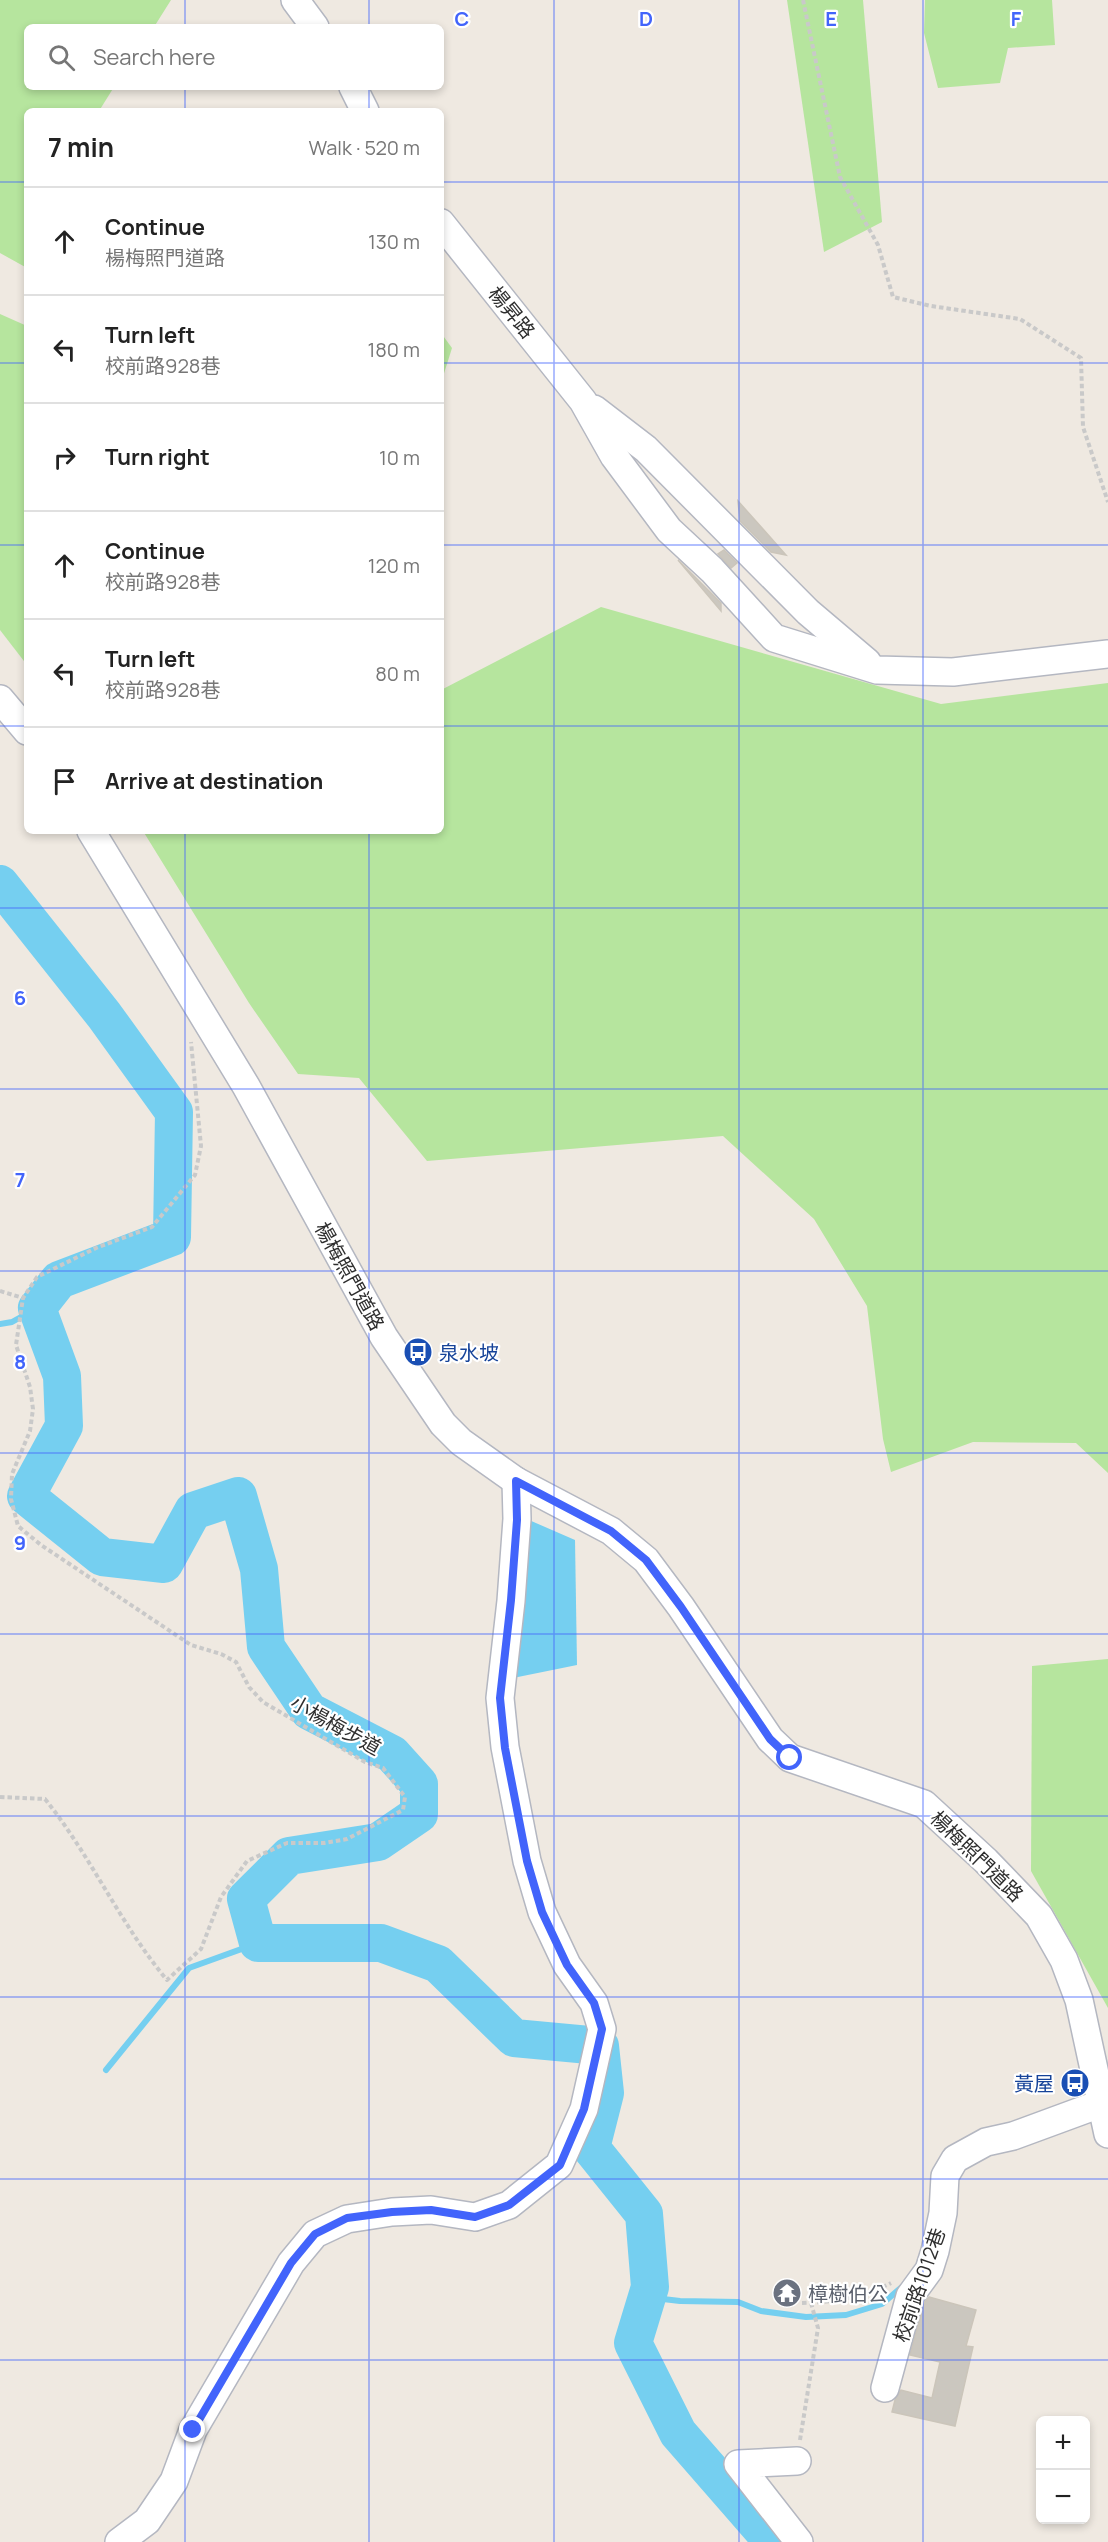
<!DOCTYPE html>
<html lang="en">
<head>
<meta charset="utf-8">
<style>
  body { margin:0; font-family:Manrope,"Noto Sans TC",sans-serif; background:#f2f2f2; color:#222 }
  .controls { position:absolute; right:18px; bottom:18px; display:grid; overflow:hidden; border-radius:9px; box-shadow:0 3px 9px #0003 }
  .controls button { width:54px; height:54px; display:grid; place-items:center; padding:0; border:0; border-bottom:2px solid #e0e0e0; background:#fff; color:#222; font:30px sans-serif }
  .stop { position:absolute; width:18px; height:18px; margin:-14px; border:4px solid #4264fb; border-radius:50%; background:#fff }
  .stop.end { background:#4264fb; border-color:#fff; box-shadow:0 2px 6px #0008 }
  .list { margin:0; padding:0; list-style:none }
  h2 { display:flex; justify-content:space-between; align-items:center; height:78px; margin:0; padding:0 24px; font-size:26px }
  h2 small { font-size:20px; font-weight:400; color:#767676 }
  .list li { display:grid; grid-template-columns:39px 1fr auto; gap:18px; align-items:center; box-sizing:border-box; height:108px; padding:0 24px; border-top:2px solid #e0e0e0 }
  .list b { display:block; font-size:22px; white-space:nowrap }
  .list p { margin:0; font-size:20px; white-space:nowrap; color:#767676 }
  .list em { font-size:20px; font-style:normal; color:#767676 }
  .icon { flex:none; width:33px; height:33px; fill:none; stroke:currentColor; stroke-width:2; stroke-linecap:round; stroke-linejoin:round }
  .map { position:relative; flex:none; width:1108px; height:2542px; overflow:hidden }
  .search { position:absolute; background:#fff; box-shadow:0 3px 9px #0003; left:24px; top:24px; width:420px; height:66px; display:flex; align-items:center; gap:15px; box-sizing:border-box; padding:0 21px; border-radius:9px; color:#767676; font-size:22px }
  .panel { position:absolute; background:#fff; box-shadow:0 3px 9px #0003; left:24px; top:108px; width:420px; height:726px; border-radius:9px }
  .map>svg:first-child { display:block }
  .green { fill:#b6e59e }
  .water { fill:#75cff0 }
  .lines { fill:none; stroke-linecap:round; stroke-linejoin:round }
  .stream { stroke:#75cff0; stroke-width:6 }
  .river { stroke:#75cff0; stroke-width:38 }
  .building { fill:#cbc7bf; stroke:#cbc5ba; stroke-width:1.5 }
  .minor-casing { stroke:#b4b7c1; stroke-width:30 }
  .path { stroke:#c9c9c9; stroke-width:4; stroke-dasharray:4.5 3; stroke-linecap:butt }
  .minor { stroke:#fff; stroke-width:27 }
  .route { stroke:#4264fb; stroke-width:8 }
  .grid { fill:none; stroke:#4264fb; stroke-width:1.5; stroke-opacity:0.55 }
  .labels { text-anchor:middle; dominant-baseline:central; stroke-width:4.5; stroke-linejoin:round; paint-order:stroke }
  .street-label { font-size:20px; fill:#2e2e2e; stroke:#fff }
  .transit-label { font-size:20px; fill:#164399; stroke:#fff; text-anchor:start }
  .worship-label { font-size:20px; fill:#5b616d; stroke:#fff; text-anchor:start }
  .grid-label { font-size:20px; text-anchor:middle; font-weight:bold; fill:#4264fb; stroke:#fff; stroke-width:4.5; stroke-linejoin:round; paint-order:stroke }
</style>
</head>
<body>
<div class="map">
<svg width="1108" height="2542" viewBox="0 0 1108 2542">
  <rect width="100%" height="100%" fill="#efe9e1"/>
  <!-- green -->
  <g class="green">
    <polygon points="0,0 171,0 154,27 27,27 27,87 114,87 99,111 27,111 27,268 0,253"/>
    <polygon points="787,0 863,0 882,222 824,252"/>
    <polygon points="925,0 1052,0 1055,45 1008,48 1000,83 938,88 924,33"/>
    <polygon points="0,314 27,326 27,665 0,630"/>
    <polygon points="441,333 452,348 441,383"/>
    <polygon points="601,607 941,704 1108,683 1108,1473 1076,1443 973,1442 891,1472 883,1439 867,1306 814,1219 723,1136 427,1161 359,1078 298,1074 249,1003 143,831 441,831 441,690"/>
    <polygon points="1108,1659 1108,2008 1031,1871 1032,1666"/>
  </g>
  <!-- water -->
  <polygon class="water" points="529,1520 575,1540 577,1665 513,1678"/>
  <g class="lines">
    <!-- stream -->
    <g class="stream">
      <polyline points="0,1324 12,1322 37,1308"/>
      <polyline points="106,2070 189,1968 258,1943"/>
      <polyline points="646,2297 680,2301 738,2302 761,2311 806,2317 846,2315 882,2304 903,2286"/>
    </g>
    <!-- river -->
    <polyline class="river" points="0,884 104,1015 174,1112 172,1237 59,1280 37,1308 62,1376 64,1426 26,1496 102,1557 164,1564 193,1511 238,1496 259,1569 266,1647 309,1711 392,1754 419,1784 419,1814 378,1842 289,1856 246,1899 258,1943 381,1943 438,1964 514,2038 600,2046 605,2093 591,2148 644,2214 650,2287 633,2343 678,2433 773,2542"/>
  </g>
  <!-- building -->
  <g class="building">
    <polygon points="738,501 786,555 771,552 740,521"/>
    <polygon points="724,550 737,563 731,568 718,554"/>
    <polygon points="678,560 721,603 721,611"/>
    <polygon points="795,2283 795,2303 779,2303 778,2284"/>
    <polygon points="929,2297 976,2310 966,2346 973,2347 955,2426 892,2412 895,2400 901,2390 932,2398 940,2362 910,2355 924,2303"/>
  </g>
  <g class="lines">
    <!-- minor casing -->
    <g class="minor-casing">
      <g id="minor">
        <polyline points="295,0 315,27"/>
        <polyline points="353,87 365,111"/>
        <polyline points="441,223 583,401 614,456 669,530 712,570 774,638 877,670 953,672 1108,654"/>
        <polyline points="594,409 646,449 808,612 867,662"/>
        <polyline points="0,699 27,731"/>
        <polyline points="91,831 246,1086 384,1337 443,1424 461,1442 516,1481 611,1531 646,1560 681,1607 770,1739 790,1758 924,1804 986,1861 1039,1916 1064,1960 1079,2000 1108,2134"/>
        <polyline points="885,2388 910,2296 929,2270 935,2251 943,2213 945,2176 955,2159 986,2142 1013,2136 1100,2104"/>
        <polyline points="797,2461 738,2464 799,2542"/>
        <polyline points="119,2542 147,2521 174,2481 193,2430 291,2263 315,2234 347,2219 392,2212 431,2210 475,2217 509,2205 559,2165 584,2109 602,2029 594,2003 567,1965 542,1912 527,1861 505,1747 500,1698 511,1601 517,1519 516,1481"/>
      </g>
    </g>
    <!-- path -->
    <g class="path">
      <polyline points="803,0 840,177 878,245 893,297 931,306 1020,319 1081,358 1083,427 1108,502"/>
      <polyline points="0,1291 23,1298 37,1277 96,1248 152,1227 195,1175 201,1146 191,1042"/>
      <path d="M0 1797 45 1799C91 1856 120 1924 167 1980L201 1949 221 1897 247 1861 287 1843H324L347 1839 403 1810 405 1797 383 1768 365 1762 263 1702 249 1687 236 1662 221 1654 191 1645 41 1545 18 1526 11 1499 12 1474 30 1431 33 1409 30 1387 16 1345 23 1298"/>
      <path d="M802 2303C834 2302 862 2298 891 2283"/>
      <polyline points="800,2440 818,2328 811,2303"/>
    </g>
    <!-- minor -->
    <use href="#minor" class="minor"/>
  </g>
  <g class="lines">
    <!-- route -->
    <polyline class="route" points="193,2430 291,2263 315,2234 347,2218 392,2212 431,2210 475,2217 509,2205 560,2165 584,2109 602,2029 594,2003 567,1965 542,1912 527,1861 505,1748 500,1698 511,1600 517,1520 516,1481 611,1531 646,1560 681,1607 770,1739 790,1758"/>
  </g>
  <!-- grid -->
  <path class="grid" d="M185 0V27M369 0V27M554 0V2542M739 0V2542M923 0V2542M185 87V111M369 87V111M0 182H27M441 182H1108M0 363H27M441 363H1108M0 545H27M441 545H1108M0 726H27M441 726H1108M185 831V2542M369 831V2542M0 908H1108M0 1089H1108M0 1271H1108M0 1453H1108M0 1634H1108M0 1816H1108M0 1997H1108M0 2179H1108M0 2360H1108"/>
  <!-- icons -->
  <defs>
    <g id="bus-disc" transform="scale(1.5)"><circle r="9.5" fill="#1a4fb4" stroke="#fff"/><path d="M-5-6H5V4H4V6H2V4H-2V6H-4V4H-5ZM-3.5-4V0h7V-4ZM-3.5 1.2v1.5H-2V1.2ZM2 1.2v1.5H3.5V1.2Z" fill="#fff"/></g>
    <g id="temple-disc" transform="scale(1.5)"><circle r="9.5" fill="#6b7280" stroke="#fff"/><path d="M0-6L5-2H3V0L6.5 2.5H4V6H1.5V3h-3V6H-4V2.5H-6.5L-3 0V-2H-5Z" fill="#fff"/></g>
  </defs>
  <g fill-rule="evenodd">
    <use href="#bus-disc" x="418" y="1352"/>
    <use href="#bus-disc" x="1075" y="2083"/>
    <use href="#temple-disc" x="787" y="2293"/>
  </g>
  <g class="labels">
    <!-- street labels -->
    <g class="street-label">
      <text transform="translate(512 312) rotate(51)">楊昇路</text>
      <text transform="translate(350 1276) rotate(61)">楊梅照門道路</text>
      <text transform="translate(336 1725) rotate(29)">小楊梅步道</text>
      <text transform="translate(977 1856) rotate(44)">楊梅照門道路</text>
      <text transform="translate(919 2285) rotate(-71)">校前路1012巷</text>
    </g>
    <!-- transit labels -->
    <g class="transit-label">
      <text x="439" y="1352">泉水坡</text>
      <text x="1054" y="2083" text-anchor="end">黃屋</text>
    </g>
    <!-- worship labels -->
    <g class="worship-label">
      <text x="808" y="2293">樟樹伯公</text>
    </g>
  </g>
  <g class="grid-label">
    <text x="462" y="26">C</text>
    <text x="646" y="26">D</text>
    <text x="831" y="26">E</text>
    <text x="1016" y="26">F</text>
    <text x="20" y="1005">6</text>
    <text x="20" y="1187">7</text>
    <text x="20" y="1369">8</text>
    <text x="20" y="1550">9</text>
  </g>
</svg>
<div class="controls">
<button>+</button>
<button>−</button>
</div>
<div class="stop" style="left:790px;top:1758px"></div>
<div class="stop end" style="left:193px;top:2430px"></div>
<div class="search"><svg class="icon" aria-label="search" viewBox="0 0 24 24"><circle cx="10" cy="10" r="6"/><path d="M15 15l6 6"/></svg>Search here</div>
<section class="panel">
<h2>7 min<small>Walk · 520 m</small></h2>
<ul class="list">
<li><svg class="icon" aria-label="ahead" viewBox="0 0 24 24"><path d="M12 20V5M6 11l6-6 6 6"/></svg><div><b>Continue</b><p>楊梅照門道路</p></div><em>130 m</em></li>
<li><svg class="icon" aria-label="left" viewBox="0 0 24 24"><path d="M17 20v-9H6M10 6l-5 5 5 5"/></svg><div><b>Turn left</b><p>校前路928巷</p></div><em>180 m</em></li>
<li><svg class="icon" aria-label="right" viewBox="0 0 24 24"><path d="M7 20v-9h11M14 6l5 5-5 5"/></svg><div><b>Turn right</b></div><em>10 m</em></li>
<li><svg class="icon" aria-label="ahead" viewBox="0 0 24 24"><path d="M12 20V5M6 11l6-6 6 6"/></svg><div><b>Continue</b><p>校前路928巷</p></div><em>120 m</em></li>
<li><svg class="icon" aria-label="left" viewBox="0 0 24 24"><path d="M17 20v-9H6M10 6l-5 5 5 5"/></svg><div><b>Turn left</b><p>校前路928巷</p></div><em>80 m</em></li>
<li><svg class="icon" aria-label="arrive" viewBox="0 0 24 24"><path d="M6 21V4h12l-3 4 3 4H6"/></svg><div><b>Arrive at destination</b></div></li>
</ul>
</section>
</div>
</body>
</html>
